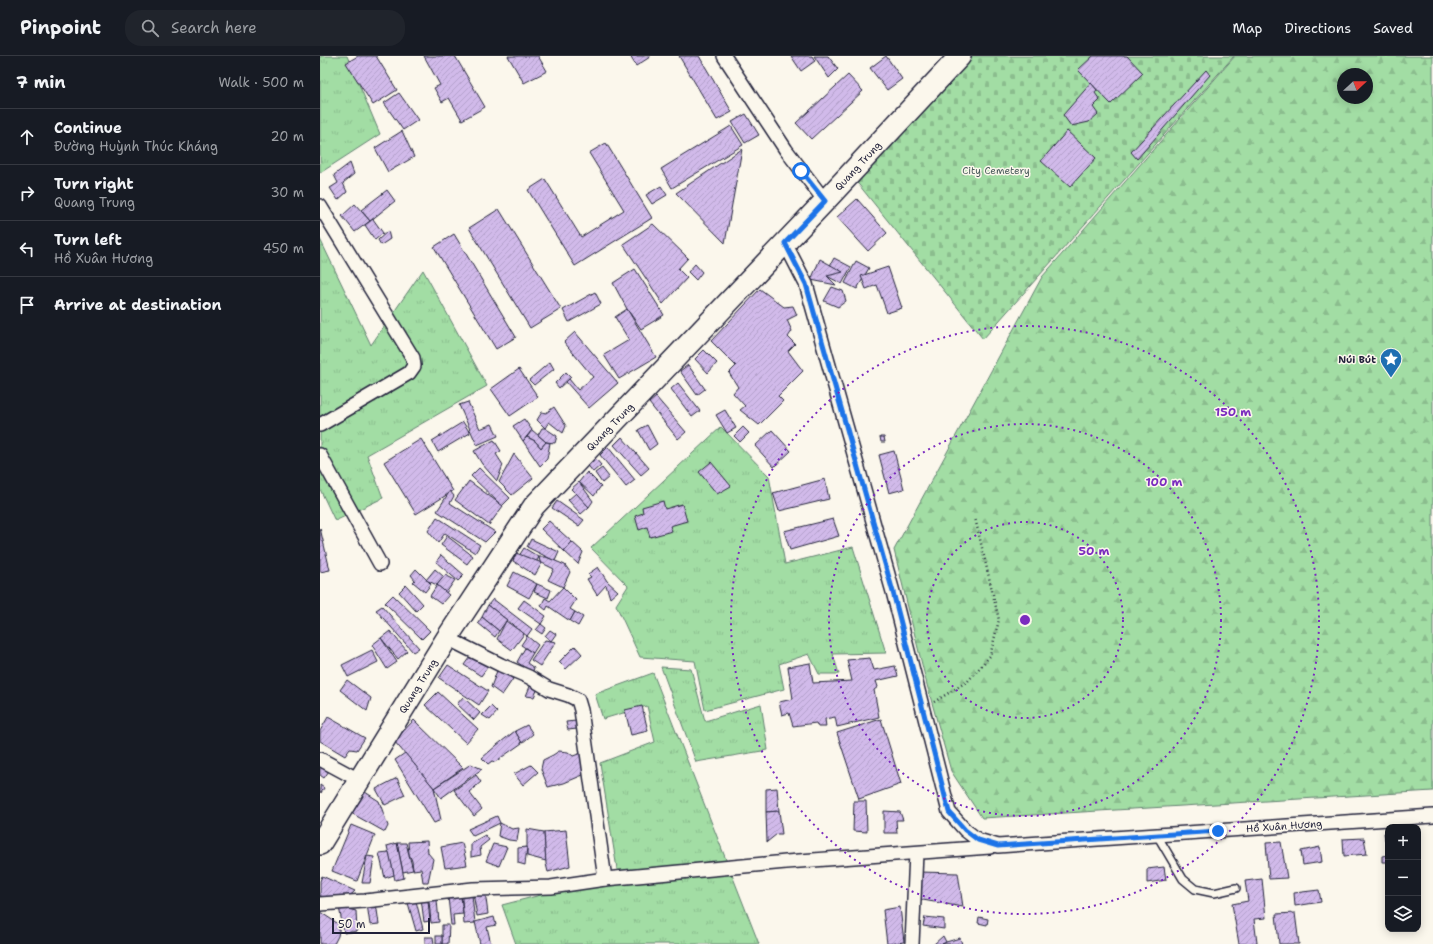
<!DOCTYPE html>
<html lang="en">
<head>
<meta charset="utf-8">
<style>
  body { margin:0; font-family:"Shantell Sans",sans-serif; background:#20242c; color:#f1f3f6 }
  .controls { position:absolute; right:12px; bottom:12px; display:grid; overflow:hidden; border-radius:8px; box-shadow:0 2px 10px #0003 }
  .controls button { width:36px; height:36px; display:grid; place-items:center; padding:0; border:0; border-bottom:1px solid #363941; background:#171b24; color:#f1f3f6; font:20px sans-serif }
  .compass { position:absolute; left:1017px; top:12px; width:36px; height:36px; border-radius:50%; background:#171b24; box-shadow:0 2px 10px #0003; rotate:68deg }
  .scale { position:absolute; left:12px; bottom:10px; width:98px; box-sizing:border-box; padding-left:4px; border:2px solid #22223b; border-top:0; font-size:11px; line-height:14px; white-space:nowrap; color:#22223b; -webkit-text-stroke:3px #fbf7ec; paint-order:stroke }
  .stop { position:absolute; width:12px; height:12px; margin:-9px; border:3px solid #1a73e8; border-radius:50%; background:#fff }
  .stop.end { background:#1a73e8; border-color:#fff; box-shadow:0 1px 4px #0008 }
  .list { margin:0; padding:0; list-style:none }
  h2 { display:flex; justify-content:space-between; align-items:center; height:52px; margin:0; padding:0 16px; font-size:17px }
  h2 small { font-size:13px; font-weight:400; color:#9ea1a6 }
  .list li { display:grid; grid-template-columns:26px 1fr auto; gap:12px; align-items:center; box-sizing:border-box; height:56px; padding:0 16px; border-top:1px solid #363941 }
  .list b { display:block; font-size:15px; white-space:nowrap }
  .list p { margin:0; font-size:13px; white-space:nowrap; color:#9ea1a6 }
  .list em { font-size:13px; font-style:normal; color:#9ea1a6 }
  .icon { flex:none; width:22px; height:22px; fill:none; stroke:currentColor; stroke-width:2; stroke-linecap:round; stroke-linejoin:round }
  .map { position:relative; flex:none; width:1113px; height:888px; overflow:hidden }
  header { display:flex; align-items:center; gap:24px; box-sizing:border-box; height:56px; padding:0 20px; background:#171b24; border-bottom:1px solid #363941 }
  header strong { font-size:19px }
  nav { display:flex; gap:22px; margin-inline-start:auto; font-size:14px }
  .search { width:280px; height:36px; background:#20242c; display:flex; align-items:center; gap:10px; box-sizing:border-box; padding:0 14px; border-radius:16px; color:#9ea1a6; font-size:15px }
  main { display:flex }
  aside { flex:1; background:#171b24 }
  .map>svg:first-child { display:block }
  .grass { fill:url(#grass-tufts); stroke:#628070 }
  .forest { fill:url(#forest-firs); stroke:#628070; fill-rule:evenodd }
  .cemetery { fill:url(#cemetery-stones); stroke:#628070 }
  .building { fill:url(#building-hatch); stroke:#22223b }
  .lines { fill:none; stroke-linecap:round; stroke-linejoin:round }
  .lane-casing { stroke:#22223b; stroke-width:10 }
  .street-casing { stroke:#22223b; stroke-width:16 }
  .primary-casing { stroke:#22223b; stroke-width:24 }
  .path { stroke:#22223b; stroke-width:2.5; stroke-dasharray:1 3; stroke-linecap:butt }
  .lane { stroke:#fbf7ec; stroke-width:7 }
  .street { stroke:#fbf7ec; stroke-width:13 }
  .primary { stroke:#fbf7ec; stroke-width:21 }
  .route { stroke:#1a73e8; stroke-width:5 }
  .ring { fill:none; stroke:#7b2cbf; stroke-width:2; stroke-dasharray:2 4 }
  .labels { text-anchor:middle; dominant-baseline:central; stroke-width:3; stroke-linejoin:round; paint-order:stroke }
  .street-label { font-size:10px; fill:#22223b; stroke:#fbf7ec }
  .park-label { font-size:10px; fill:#485a5a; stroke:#fbf7ec }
  .poi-label { font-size:10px; font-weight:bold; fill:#22223b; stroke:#fbf7ec; text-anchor:end }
  .centre { fill:#7b2cbf; stroke:#fbf7ec; stroke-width:2 }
  .ring-label { font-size:12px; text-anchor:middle; font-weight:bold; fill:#7b2cbf; stroke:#fbf7ec; stroke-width:3; stroke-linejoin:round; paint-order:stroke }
</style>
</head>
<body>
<header>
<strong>Pinpoint</strong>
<div class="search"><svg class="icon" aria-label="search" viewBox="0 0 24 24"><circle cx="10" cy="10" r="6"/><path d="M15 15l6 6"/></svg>Search here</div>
<nav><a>Map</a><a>Directions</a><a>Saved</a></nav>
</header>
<main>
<aside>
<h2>7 min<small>Walk · 500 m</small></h2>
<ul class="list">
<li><svg class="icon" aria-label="ahead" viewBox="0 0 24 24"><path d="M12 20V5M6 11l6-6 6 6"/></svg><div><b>Continue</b><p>Đường Huỳnh Thúc Kháng</p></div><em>20 m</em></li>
<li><svg class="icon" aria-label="right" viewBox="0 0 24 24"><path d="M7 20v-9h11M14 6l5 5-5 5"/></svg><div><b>Turn right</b><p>Quang Trung</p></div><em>30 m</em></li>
<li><svg class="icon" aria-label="left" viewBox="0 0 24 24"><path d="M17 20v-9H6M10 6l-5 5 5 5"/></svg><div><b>Turn left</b><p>Hồ Xuân Hương</p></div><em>450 m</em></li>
<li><svg class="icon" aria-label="arrive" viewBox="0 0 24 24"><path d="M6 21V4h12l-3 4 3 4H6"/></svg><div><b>Arrive at destination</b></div></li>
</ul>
</aside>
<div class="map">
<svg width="1113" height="888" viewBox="0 0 1113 888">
  <defs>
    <pattern id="grass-tufts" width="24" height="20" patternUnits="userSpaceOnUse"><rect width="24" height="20" fill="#a2dda4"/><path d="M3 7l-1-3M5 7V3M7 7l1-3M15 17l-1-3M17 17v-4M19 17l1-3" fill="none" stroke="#8bbd8e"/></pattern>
    <pattern id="forest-firs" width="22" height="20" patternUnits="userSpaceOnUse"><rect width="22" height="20" fill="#a2dda4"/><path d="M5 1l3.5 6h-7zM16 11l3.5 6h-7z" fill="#8bbd8e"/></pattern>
    <pattern id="cemetery-stones" width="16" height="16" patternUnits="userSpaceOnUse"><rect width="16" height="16" fill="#a2dda4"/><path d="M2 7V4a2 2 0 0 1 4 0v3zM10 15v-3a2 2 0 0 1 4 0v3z" fill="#8bbd8e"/></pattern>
    <pattern id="building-hatch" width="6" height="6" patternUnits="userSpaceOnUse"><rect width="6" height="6" fill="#d1baea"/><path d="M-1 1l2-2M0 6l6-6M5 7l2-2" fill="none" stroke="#b3a0ca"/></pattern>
  </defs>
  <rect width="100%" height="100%" fill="#fbf7ec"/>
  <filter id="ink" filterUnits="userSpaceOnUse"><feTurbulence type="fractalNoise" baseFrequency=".025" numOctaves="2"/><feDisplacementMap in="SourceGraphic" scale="8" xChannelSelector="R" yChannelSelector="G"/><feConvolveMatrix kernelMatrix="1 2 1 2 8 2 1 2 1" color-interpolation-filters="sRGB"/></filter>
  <g filter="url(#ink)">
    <!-- grass -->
    <g class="grass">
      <polygon points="0,0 27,0 60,78 0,117"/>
      <polygon points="0,183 51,289 103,214 167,330 47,399 63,442 15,465 0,433"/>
      <polygon points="401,371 449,420 465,508 533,491 566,597 513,598 519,618 499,618 489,598 459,608 464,633 385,654 375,605 320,601 296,549 308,530 271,492"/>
      <polygon points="341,611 371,613 385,665 441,648 448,694 376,706"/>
      <polygon points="333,617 439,888 196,888 182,849 298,819 280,707 335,686 327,650 283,663 275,638"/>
    </g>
    <!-- forest -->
    <path class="forest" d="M915 0H1113V735L662 762 631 715 607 629 574 494 722 221ZM1023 18H1047V42H1023Z"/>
    <!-- cemetery -->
    <polygon class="cemetery" points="645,0 914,0 663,283 531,119"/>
    <!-- building -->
    <g class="building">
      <polygon points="38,0 56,0 77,34 53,49 26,7"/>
      <polygon points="104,0 135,0 165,51 142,64 129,42 122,46 114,32 120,29"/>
      <polygon points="188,0 218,0 227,15 204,27"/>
      <polygon points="310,0 330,0 330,1 316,10"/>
      <polygon points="359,0 379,0 412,56 397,64"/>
      <polygon points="471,0 492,0 495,5 481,15"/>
      <polygon points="494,0 508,0 518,13 509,22"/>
      <polygon points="566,0 582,23 567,34 550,12"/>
      <polygon points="773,0 807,0 823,17 791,48 758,14"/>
      <polygon points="886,14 890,19 817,103 811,96"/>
      <polygon points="528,19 543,35 491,83 476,67"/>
      <polygon points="771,27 777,34 775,37 780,44 773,51 778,58 769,66 751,70 743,59"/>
      <polygon points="79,37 98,64 83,74 64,47"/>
      <polygon points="426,58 439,79 425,87 412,66"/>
      <polygon points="411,70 423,89 352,132 341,113"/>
      <polygon points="82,75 94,101 68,116 55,92"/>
      <polygon points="747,75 776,102 750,131 721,105"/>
      <polygon points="286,87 332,162 255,210 208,134 225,123 261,181 304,154 269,97"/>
      <polygon points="422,93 405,187 356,137"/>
      <polygon points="30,107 34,118 23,127 27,136 18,144 10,132 18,127 14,119"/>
      <polygon points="341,130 347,139 332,148 326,139"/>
      <polygon points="67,134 75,145 50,165 41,154"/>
      <polygon points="537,143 567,177 548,195 517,161"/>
      <polygon points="35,148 50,165 35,176 22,160"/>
      <polygon points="179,153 241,253 210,272 149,172"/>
      <polygon points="53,163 63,177 55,184 45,169"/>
      <polygon points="333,168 368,202 358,213 367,222 343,248 303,188"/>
      <polygon points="68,175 70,183 61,189 58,184"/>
      <polygon points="134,178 196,281 176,293 114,191"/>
      <polygon points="514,202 531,211 522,228 505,219"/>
      <polygon points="500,203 523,216 507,220 516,229 491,224"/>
      <polygon points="536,205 549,212 537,233 525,227"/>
      <polygon points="375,208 382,216 376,224 368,216"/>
      <polygon points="568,211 582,252 567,257 557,229 546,233 541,220"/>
      <polygon points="315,213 344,259 321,273 307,253 293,227"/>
      <polygon points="512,231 523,235 526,245 518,251 504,245"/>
      <polygon points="440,233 464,251 473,250 477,259 467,264 472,275 468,281 475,288 468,295 483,315 458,340 463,345 439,369 420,354 425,350 413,337 418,331 409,317 416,310 391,285"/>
      <polygon points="275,236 281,248 249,266 243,254"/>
      <polygon points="307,253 336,301 299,323 284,299 309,284 295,261"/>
      <polygon points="255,276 298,327 269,352 246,326 249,323 258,334 273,321 244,286"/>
      <polygon points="384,294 397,307 388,317 375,303"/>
      <polygon points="230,306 234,313 214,329 209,324"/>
      <polygon points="368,309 385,333 377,339 360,315"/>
      <polygon points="199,313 218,341 190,360 171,333"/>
      <polygon points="246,316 251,321 239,332 235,327"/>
      <polygon points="358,327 380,355 372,361 351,333"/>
      <polygon points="336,341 366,376 358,383 329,347"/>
      <polygon points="148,346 160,373 172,368 178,380 157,389 139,349"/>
      <polygon points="234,351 246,370 243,377 229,366 225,372 217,364 222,356 226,357"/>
      <polygon points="405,354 416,372 407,377 396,359"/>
      <polygon points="204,363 212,374 203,385 193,370"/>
      <polygon points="143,366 150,377 118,396 112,385"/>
      <polygon points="327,369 337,388 329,394 318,374"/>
      <polygon points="423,371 429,377 420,386 414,380"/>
      <polygon points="222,372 225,372 237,380 235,387 226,386 218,379"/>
      <polygon points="212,374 226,386 221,392 215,385 207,381"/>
      <polygon points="452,374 471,395 454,411 435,390"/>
      <polygon points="207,381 215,385 221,392 226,386 230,387 227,403 220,410 203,385"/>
      <polygon points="302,381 329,412 321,419 294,389"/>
      <polygon points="560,381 564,381 565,386 561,386"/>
      <polygon points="101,383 133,435 96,458 64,406"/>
      <polygon points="174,384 181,395 176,398 183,409 177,425 162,408 154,395"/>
      <polygon points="288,391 315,424 306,431 280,399"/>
      <polygon points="574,395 584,433 569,437 559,399"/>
      <polygon points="194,398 213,422 192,439 179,426"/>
      <polygon points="275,402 281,409 273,416 267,408"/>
      <polygon points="391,406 411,430 397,438 379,416"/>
      <polygon points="159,412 190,442 182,450 151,420"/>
      <polygon points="282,412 289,421 282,427 275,417"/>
      <polygon points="267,416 281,430 274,440 259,426"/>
      <polygon points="505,423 509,443 459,455 453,437"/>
      <polygon points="149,425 183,450 169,469 135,444"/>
      <polygon points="259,426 273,445 269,451 251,433"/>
      <polygon points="130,435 134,440 130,447 175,476 165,486 117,455"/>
      <polygon points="256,437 269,451 261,458 248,444"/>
      <polygon points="237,445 264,464 259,470 232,452"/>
      <polygon points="343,445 345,453 362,448 367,465 350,470 352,475 330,481 327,471 319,474 315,460 323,457 322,451"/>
      <polygon points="117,461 160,489 155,497 125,477 118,487 108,475"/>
      <polygon points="513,463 519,480 470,494 464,475"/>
      <polygon points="229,465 252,486 244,495 221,473"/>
      <polygon points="0,472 10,514 0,516"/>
      <polygon points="127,480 153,500 147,508 121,489"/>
      <polygon points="211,483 239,496 235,505 207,491"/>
      <polygon points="252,486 263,496 258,508 244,495"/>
      <polygon points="204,492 219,501 213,513 197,503"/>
      <polygon points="196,497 222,507 215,519 193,505"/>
      <polygon points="121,499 144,519 138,525 116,506"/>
      <polygon points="219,501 226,501 245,509 250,516 243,531 228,524 234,513 220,506"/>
      <polygon points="278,511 287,525 298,535 290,542 286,529 277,539 267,523 271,521 268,518"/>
      <polygon points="96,513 111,528 105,536 93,526 95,524 91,519"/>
      <polygon points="115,513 124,521 117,529 106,524"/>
      <polygon points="194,516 217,528 209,542 187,530"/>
      <polygon points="125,519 135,524 126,537 117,529"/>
      <polygon points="217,528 231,534 228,542 214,536"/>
      <polygon points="86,529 103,548 96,555 79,536"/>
      <polygon points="117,529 129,539 121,548 110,540"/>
      <polygon points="243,531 256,544 250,553 255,556 250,565 228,550 226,554 221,550 225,542 230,545"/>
      <polygon points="73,539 110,575 102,583 65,547"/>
      <polygon points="173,543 212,573 207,580 168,549"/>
      <polygon points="204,544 226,560 221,568 198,552"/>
      <polygon points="168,549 187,564 179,575 162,561"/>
      <polygon points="62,550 99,592 93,596 56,554"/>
      <polygon points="255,556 263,561 258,570 250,565"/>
      <polygon points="162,561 179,575 175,581 158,567"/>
      <polygon points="186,565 204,578 192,594 177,583"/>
      <polygon points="221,568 226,572 222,578 216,574"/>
      <polygon points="230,574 236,578 231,585 225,580"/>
      <polygon points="70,575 87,595 78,603 61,582"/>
      <polygon points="207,580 218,589 213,597 201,589"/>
      <polygon points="61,582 77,606 67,613 52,589"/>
      <polygon points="225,584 236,586 220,610 211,604"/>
      <polygon points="255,590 262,598 246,613 239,606"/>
      <polygon points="205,592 213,597 207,607 214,612 212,617 197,606"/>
      <polygon points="52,594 58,606 28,621 22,609"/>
      <polygon points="152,598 169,609 161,620 144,609"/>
      <polygon points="550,602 554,614 575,610 578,620 556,625 558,631 554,634 559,661 517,671 515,661 505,663 506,671 498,671 496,667 473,670 469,657 462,659 459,646 473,643 468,611 490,607 493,627 532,625 527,604"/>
      <polygon points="128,609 168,635 159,649 119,622"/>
      <polygon points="178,612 193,623 182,639 171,631"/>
      <polygon points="27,624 51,642 47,655 20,634"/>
      <polygon points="211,628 219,630 214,641 206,640"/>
      <polygon points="118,636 158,673 146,687 105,649"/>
      <polygon points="143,641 160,657 154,664 137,648"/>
      <polygon points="171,650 177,656 170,664 162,659"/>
      <polygon points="322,650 328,675 311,679 305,654"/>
      <polygon points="8,661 45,682 37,694 30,693 25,700 0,685 0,675"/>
      <polygon points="561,663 581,728 539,743 517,677"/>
      <polygon points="94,664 143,712 114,732 74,685"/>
      <polygon points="256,665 257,673 248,674 246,666"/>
      <polygon points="207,669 213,678 202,687 195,675"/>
      <polygon points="195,675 202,687 175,706 172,705 168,708 162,702 177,689"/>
      <polygon points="239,695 248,696 253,700 264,696 268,714 263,715 263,719 244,727 228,731 221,713 223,704 233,699"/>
      <polygon points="85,697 114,732 121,764 114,767 75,704"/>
      <polygon points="0,705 11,712 4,722 0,719"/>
      <polygon points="151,708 162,713 121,742 114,732"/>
      <polygon points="211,709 218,716 203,729 194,718"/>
      <polygon points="156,719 161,726 149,736 162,753 154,760 134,734"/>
      <polygon points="77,722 85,739 65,749 56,733"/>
      <polygon points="0,729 4,732 1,737 0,736"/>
      <polygon points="457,732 459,755 446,756 446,733"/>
      <polygon points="45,736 59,745 68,770 65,776 31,757"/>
      <polygon points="534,745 546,745 547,776 533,775"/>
      <polygon points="459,755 462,778 457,778 447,786 446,756"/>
      <polygon points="564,755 580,756 583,764 576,764 577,777 564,777"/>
      <polygon points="177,760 180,767 153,780 148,773"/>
      <polygon points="180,767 192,773 199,772 197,785 189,784 178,780"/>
      <polygon points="31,769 55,779 37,825 12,815"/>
      <polygon points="207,773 224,776 226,805 207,800"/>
      <polygon points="246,774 250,810 228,816 226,808 224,776"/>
      <polygon points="1064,777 1068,777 1068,783 1065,784"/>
      <polygon points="165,779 169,784 160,791 161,799 151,801 151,787"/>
      <polygon points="1044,782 1047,798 1024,800 1023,783"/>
      <polygon points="107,785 108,797 113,803 108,826 103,826 101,813 93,814 92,805 89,798 88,786"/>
      <polygon points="961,786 967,822 949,823 946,787"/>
      <polygon points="77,787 86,787 93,814 83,816"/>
      <polygon points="77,787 84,822 75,824 67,790"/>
      <polygon points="142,787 147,809 125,812 121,791"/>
      <polygon points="173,788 187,791 179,810 166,805"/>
      <polygon points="207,791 205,809 198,807 198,792"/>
      <polygon points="1000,791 1002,806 983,809 981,795"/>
      <polygon points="69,796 74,819 65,822 59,797"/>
      <polygon points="1068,799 1068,806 1062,806 1062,800"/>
      <polygon points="47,800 54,801 50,827 42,827"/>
      <polygon points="844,811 846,824 827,827 827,813"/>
      <polygon points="599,816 638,817 643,851 597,843"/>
      <polygon points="2,820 35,835 25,844 0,840 0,825"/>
      <polygon points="942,823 946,862 934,863 937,887 919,888 912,848 928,845 925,825"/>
      <polygon points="140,830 143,858 133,859 134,869 131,869 127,832"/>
      <polygon points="151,830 155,867 144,868 141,831"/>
      <polygon points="116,833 119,866 111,867 108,834"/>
      <polygon points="100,834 107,834 110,865 104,866"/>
      <polygon points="999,834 1001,846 975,850 974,837"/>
      <polygon points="165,835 168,858 157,860 153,837"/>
      <polygon points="96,845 103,873 96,875 88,847"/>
      <polygon points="56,847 59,868 50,869 47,848"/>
      <polygon points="19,851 36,855 37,875 24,877"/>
      <polygon points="580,851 584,886 567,888 563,854"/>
      <polygon points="0,856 20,869 18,880 14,888 0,888"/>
      <polygon points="975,857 979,888 959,888 956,858"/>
      <polygon points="174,861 176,869 167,871 171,888 160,888 155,866"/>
      <polygon points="605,861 624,863 624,873 603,870"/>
      <polygon points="659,861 668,863 667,869 658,867"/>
      <polygon points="122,869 129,869 128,888 122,888"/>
      <rect x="116" y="880" width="6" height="8"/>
      <polygon points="623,880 626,886 625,888 614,888"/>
      <polygon points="105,881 113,881 114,888 105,888"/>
      <polygon points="640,882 642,888 622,888 626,886"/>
    </g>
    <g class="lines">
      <!-- lane casing -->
      <g class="lane-casing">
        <polyline id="lane" points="837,779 863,823 875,833 894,837 916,832"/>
      </g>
      <!-- street casing -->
      <g class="street-casing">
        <g id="street">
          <polyline points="404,0 466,94 505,145"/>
          <polyline points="0,150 93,302 94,310 89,317 0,369"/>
          <polyline points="465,187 486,228 573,536 629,756 645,774 658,784 678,790 1113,760"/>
          <polyline points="0,399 60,508"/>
          <polyline points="127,582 181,609 209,621 229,633 248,639 258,644 261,654 285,823"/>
          <polyline points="0,703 39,724"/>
          <polyline points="0,848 45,845 153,833 231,831 285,823 466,806 670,791"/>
          <polyline points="592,888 596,797"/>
        </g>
      </g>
      <!-- primary casing -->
      <g class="primary-casing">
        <polyline id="primary" points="0,788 127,582 214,450 505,145 640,0"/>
      </g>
      <!-- path -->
      <polyline class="path" points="614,646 648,625 670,600 679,564 655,462"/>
      <!-- lane -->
      <use href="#lane" class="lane"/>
      <!-- street -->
      <use href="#street" class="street"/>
      <!-- primary -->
      <use href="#primary" class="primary"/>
    </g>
  </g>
  <g class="lines" filter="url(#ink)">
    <!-- route -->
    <polyline class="route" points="481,115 505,145 465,187 486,228 573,536 629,756 645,774 658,784 678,790 898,775"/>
  </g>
  <!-- distance rings -->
  <g class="ring">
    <circle cx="705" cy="564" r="98"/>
    <circle cx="705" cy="564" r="196"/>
    <circle cx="705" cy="564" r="294"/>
  </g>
  <!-- icons -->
  <defs>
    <g id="sight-pin" transform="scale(1.15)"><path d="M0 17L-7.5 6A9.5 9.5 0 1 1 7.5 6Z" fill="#1f6fb2" stroke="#fbf7ec"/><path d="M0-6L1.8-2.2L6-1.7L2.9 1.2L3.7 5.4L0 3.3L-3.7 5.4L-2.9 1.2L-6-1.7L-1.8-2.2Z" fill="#fff"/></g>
  </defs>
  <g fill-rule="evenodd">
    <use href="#sight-pin" x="1071" y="303"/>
  </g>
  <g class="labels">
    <!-- street labels -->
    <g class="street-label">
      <text transform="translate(538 110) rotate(-47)">Quang Trung</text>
      <text transform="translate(290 371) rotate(-46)">Quang Trung</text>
      <text transform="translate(98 630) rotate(-58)">Quang Trung</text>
      <text transform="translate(964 770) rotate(-4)">Hồ Xuân Hương</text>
    </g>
    <!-- park labels -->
    <g class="park-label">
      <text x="676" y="114">City Cemetery</text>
    </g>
    <!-- poi labels -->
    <g class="poi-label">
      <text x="1056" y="303">Núi Bút</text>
    </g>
  </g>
  <circle cx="705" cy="564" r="6" class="centre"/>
  <g class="ring-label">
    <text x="913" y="360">150 m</text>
    <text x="844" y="430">100 m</text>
    <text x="774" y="499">50 m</text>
  </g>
</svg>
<div class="controls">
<button>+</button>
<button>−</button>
<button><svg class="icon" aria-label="layers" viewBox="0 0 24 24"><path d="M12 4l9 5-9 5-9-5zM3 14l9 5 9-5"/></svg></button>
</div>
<svg class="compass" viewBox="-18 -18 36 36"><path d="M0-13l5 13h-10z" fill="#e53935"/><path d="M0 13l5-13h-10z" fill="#9ea1a6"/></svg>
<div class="scale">50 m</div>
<div class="stop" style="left:481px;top:115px"></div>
<div class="stop end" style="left:898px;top:775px"></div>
</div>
</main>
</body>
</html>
